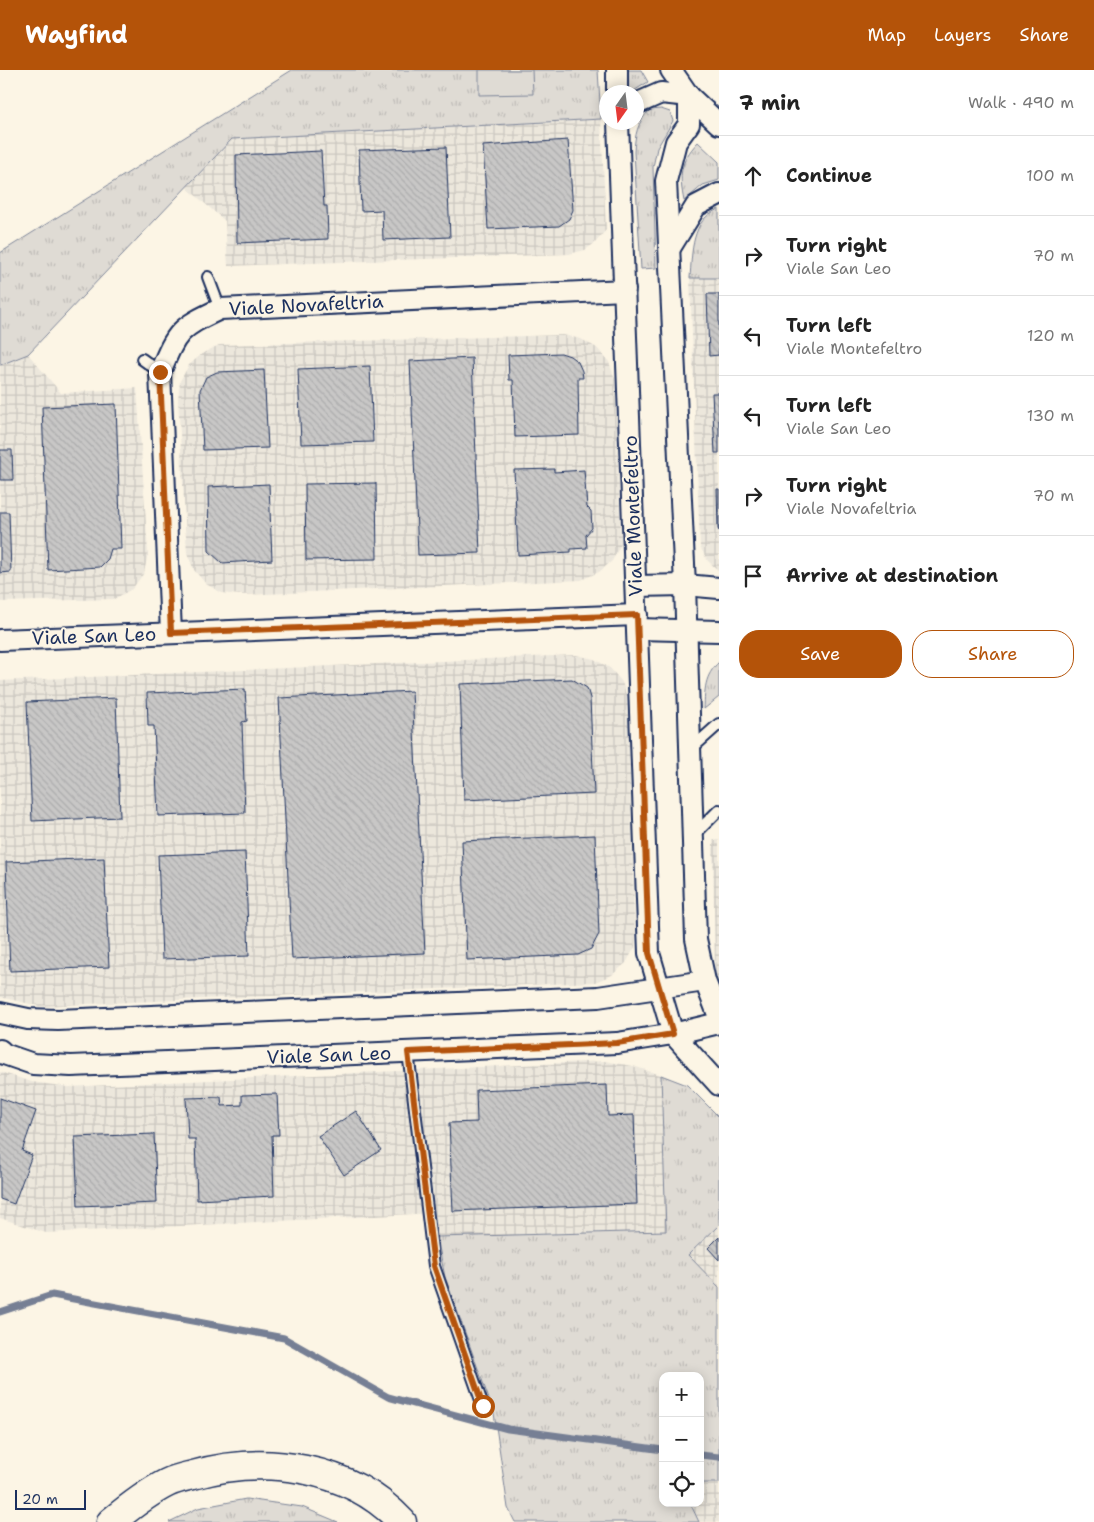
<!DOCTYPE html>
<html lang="en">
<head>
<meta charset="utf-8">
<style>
  body { margin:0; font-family:"Shantell Sans",sans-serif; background:#f2f2f2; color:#222 }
  .controls { position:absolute; right:15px; bottom:15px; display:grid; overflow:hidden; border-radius:10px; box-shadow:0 2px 12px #0003 }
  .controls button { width:45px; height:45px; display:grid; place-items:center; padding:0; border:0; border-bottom:1px solid #e0e0e0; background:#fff; color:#222; font:25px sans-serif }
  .compass { position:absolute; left:599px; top:15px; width:45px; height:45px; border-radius:50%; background:#fff; box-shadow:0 2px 12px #0003; rotate:194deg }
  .scale { position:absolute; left:15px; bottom:12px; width:71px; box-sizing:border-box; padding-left:5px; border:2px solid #1b2f5e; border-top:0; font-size:14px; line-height:18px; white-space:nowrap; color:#1b2f5e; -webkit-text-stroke:4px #fcf5e5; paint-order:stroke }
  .stop { position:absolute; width:15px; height:15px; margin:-11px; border:4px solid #b45309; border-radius:50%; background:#fff }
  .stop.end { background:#b45309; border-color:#fff; box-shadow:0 1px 5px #0008 }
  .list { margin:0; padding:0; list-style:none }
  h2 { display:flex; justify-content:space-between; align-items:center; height:65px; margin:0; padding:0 20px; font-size:21px }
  h2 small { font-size:16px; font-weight:400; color:#767676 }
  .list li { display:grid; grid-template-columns:32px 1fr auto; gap:15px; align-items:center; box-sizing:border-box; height:80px; padding:0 20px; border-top:1px solid #e0e0e0 }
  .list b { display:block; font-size:19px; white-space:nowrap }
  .list p { margin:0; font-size:16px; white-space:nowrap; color:#767676 }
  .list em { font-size:16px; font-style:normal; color:#767676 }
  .actions { display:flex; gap:10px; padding:15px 20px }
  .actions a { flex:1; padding:11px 0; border:1px solid #b45309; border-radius:20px; text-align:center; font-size:18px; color:#b45309 }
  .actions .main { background:#b45309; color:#fff }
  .icon { flex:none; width:28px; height:28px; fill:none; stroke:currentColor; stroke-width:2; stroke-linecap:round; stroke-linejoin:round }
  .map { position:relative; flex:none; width:719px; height:1452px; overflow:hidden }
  header { display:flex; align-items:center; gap:30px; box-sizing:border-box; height:70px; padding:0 25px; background:#b45309; color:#fff }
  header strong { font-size:24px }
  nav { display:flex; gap:28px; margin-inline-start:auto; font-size:18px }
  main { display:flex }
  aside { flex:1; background:#fff }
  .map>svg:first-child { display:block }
  .industrial { fill:url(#industrial-grid) }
  .grass { fill:url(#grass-tufts); stroke:#7d8599 }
  .garden { fill:#dfdbd4; stroke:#7d8599 }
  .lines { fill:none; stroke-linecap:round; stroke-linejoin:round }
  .stream { stroke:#767f94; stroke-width:7 }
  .building { fill:url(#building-back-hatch); stroke:#1b2f5e }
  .service-casing { stroke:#1b2f5e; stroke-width:14 }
  .minor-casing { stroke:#1b2f5e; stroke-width:24 }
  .motorway-casing { stroke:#1b2f5e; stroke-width:31 }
  .service { stroke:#fcf5e5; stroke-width:10 }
  .minor { stroke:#fcf5e5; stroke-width:20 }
  .motorway { stroke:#fcf5e5; stroke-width:28 }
  .route { stroke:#b45309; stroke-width:6 }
  .labels { text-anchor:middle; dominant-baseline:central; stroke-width:4; stroke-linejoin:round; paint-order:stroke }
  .street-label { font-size:19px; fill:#1b2f5e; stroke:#fcf5e5 }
</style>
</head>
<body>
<header>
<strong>Wayfind</strong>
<nav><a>Map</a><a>Layers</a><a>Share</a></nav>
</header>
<main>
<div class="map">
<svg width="719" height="1452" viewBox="0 0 719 1452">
  <defs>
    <pattern id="industrial-grid" width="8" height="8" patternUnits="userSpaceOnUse" patternTransform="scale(1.25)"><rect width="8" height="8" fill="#ece7dc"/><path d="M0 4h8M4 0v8" fill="none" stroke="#cac6bf"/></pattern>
    <pattern id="grass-tufts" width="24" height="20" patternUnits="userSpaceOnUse" patternTransform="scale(1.25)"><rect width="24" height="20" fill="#dfdbd4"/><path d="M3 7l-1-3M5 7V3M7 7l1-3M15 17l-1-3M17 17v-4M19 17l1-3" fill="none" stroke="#bfbcb8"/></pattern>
    <pattern id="building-back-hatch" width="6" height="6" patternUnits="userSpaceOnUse" patternTransform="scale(1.25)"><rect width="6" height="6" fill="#c8c7c6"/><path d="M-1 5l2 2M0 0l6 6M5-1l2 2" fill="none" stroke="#ababac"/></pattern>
  </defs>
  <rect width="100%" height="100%" fill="#fcf5e5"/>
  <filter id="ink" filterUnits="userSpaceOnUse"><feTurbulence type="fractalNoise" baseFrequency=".02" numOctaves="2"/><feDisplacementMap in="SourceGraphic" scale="10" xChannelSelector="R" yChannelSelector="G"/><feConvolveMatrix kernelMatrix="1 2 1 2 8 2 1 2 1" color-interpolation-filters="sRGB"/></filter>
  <g filter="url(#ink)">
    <!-- industrial -->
    <g class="industrial">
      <polygon points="601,49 606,160 595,173 585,180 569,184 228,196 225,151 186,117 232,69"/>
      <polygon points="690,208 719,208 719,501 708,491 700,477"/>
      <polygon points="563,265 581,269 597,278 609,292 615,309 621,474 612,491 599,502 581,510 240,525 222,523 206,514 194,500 187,483 178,329 180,311 189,295 203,283 219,275"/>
      <polygon points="28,284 61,323 137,318 148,483 144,503 132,519 114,529 0,532 0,295"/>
      <polygon points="576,585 594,589 610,598 622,612 628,630 635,877 626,893 612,905 595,912 39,936 0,927 0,611"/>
      <polygon points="713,770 719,770 719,918 715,904"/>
      <polygon points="604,991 633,996 661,1005 666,1161 437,1167 434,1143 46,1163 0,1148 0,1002 32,1012 69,1017"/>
      <polygon points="719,1155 719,1217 688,1185"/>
      <polygon points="700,1413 719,1413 719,1452 699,1452 690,1433 700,1433"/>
    </g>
    <!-- grass -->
    <g class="grass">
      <polygon points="292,0 598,0 601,49 232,69 28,284 0,295 0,183"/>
      <polygon points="626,0 641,0 648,12 632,22 628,22"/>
      <path d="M661 39 670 42 673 51 657 78 653 97 656 198 641 199 634 82C635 65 637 52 650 40Z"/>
      <path d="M698 72 719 92V110L703 115 684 131C679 106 679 92 698 72Z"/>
      <path d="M719 139V208H690C692 183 691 149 719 139Z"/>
      <path d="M719 592V627L704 639C705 619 704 606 719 592Z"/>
      <polygon points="661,1005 687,1015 719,1047 719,1155 688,1185 719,1217 719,1413 700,1413 700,1306 663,1306 663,1433 690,1433 699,1452 515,1452 508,1438 494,1343 445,1207 437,1167 666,1161"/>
      <polygon points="246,1429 302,1437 338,1452 169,1452 198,1438"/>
    </g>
    <!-- garden -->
    <polygon class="garden" points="479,0 532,0 533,24 479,25"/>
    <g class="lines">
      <!-- stream -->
      <g class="stream">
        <polyline points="0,1242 52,1225 284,1268 388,1327 508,1359 663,1380"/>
        <polyline points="700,1385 719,1387"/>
      </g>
    </g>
    <!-- building -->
    <g class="building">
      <polygon points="568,70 573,140 569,149 559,156 488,159 483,76"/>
      <polygon points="446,77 450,167 383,170 382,140 361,141 359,80"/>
      <polygon points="321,81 324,136 327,136 328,169 237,173 236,85"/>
      <polygon points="707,224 719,224 719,285 709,286"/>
      <polygon points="561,283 570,286 578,292 582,301 583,308 578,308 579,365 515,367 513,310 509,310 508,285"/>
      <polygon points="472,288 480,483 418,485 410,291"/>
      <polygon points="370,296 373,372 301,374 298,299"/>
      <polygon points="264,300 268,378 203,380 200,320 206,307 217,302"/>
      <polygon points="712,323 719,323 719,383 715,383"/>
      <polygon points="116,334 121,479 111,479 108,489 100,497 48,500 42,337"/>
      <polygon points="0,380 12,380 13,410 0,410"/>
      <polygon points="554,399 554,402 584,400 587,437 591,441 592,458 586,465 587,478 571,479 571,482 518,485 514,400"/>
      <polygon points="376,413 377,489 306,490 305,414"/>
      <polygon points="269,414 272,490 222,493 209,481 208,417"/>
      <polygon points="717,419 719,419 719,461 718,459"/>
      <polygon points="0,442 9,442 11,502 0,503"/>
      <polygon points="572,609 587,618 590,628 594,724 464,730 460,614"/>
      <polygon points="245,619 247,651 242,652 245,743 158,746 154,656 148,656 147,623"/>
      <polygon points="412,621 425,883 292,889 279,628"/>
      <polygon points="116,628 120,747 32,751 27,632"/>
      <polygon points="595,765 599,864 591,879 578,885 467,890 462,771"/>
      <polygon points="245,782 249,886 162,889 158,785"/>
      <polygon points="104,788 109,897 10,901 6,792"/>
      <polygon points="607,1015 608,1046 634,1045 637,1134 453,1141 449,1053 477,1052 476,1020"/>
      <polygon points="277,1024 279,1065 272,1065 274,1126 197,1130 195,1069 188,1069 186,1028 221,1027 222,1036 242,1035 242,1025"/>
      <polygon points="0,1028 36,1041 22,1081 32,1085 14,1134 0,1129"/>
      <polygon points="356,1041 381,1080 344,1105 318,1066"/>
      <polygon points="154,1064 157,1133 78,1136 75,1067"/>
      <polygon points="719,1167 719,1190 708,1178"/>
    </g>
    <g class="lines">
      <!-- service casing -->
      <g class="service-casing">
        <g id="service">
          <polyline points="208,207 220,239"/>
          <polyline points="142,289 160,302"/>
          <polyline points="690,680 719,654"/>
          <polyline points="694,765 719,740"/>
          <polyline points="408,982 434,1196 483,1336"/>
        </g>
      </g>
      <!-- minor casing -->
      <g class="minor-casing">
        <g id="minor">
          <polyline points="617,0 617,22"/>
          <polyline points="671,0 689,26 719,54"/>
          <polyline points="689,26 689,54 676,72 666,111 685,515 696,869 705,911 719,947"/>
          <polyline points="636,34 661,23 689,26"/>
          <polyline points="618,52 649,883 673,964 719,1015"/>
          <polyline points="670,178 696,136 719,124"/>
          <polyline points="636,516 685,515 719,518"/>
          <polyline points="637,559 719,561"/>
          <path d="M171 563 160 302C177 261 179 258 220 239L625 220"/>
          <polyline points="0,570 637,545"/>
          <polyline points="0,943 28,949 58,950 598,927 705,911"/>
          <polyline points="0,980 4,984 33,994 71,996 617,973 673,964 719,953"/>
        </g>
      </g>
      <!-- motorway casing -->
      <g class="motorway-casing">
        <path id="motorway" d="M111 1452C128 1438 147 1423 167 1413 175 1409 185 1407 193 1405 264 1384 350 1396 402 1452"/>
      </g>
      <!-- service -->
      <use href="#service" class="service"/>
      <!-- minor -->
      <use href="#minor" class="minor"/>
      <!-- motorway -->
      <use href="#motorway" class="motorway"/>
    </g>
  </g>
  <g class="lines" filter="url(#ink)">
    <!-- route -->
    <polyline class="route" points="160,302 171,563 637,545 649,883 673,964 617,973 408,982 434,1196 483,1336"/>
  </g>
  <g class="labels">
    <!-- street labels -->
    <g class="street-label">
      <text transform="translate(306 235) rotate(-3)">Viale Novafeltria</text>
      <text transform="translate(633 446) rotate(-92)">Viale Montefeltro</text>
      <text transform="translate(94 566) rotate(-2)">Viale San Leo</text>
      <text transform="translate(329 985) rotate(-2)">Viale San Leo</text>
    </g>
  </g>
</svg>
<div class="controls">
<button>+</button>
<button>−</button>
<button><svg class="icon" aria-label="locate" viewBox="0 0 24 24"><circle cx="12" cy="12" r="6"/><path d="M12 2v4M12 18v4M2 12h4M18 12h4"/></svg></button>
</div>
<svg class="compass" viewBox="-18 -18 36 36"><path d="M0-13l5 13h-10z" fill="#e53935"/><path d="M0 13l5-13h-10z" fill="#767676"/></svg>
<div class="scale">20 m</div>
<div class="stop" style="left:483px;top:1336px"></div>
<div class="stop end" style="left:160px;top:302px"></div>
</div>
<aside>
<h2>7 min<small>Walk · 490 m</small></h2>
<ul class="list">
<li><svg class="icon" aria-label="ahead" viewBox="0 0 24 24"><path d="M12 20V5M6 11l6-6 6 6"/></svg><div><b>Continue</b></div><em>100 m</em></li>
<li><svg class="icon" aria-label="right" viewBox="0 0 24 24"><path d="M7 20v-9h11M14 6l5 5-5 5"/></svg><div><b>Turn right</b><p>Viale San Leo</p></div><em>70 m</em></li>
<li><svg class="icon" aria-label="left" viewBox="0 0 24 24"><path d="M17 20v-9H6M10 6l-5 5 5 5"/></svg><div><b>Turn left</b><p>Viale Montefeltro</p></div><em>120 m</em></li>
<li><svg class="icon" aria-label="left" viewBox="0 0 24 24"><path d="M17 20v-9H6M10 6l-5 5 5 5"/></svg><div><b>Turn left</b><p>Viale San Leo</p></div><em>130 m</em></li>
<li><svg class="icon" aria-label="right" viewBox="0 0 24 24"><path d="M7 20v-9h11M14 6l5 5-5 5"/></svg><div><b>Turn right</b><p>Viale Novafeltria</p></div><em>70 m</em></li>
<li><svg class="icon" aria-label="arrive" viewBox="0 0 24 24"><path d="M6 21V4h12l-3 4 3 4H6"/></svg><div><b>Arrive at destination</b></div></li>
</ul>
<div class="actions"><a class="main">Save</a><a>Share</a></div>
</aside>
</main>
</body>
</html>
